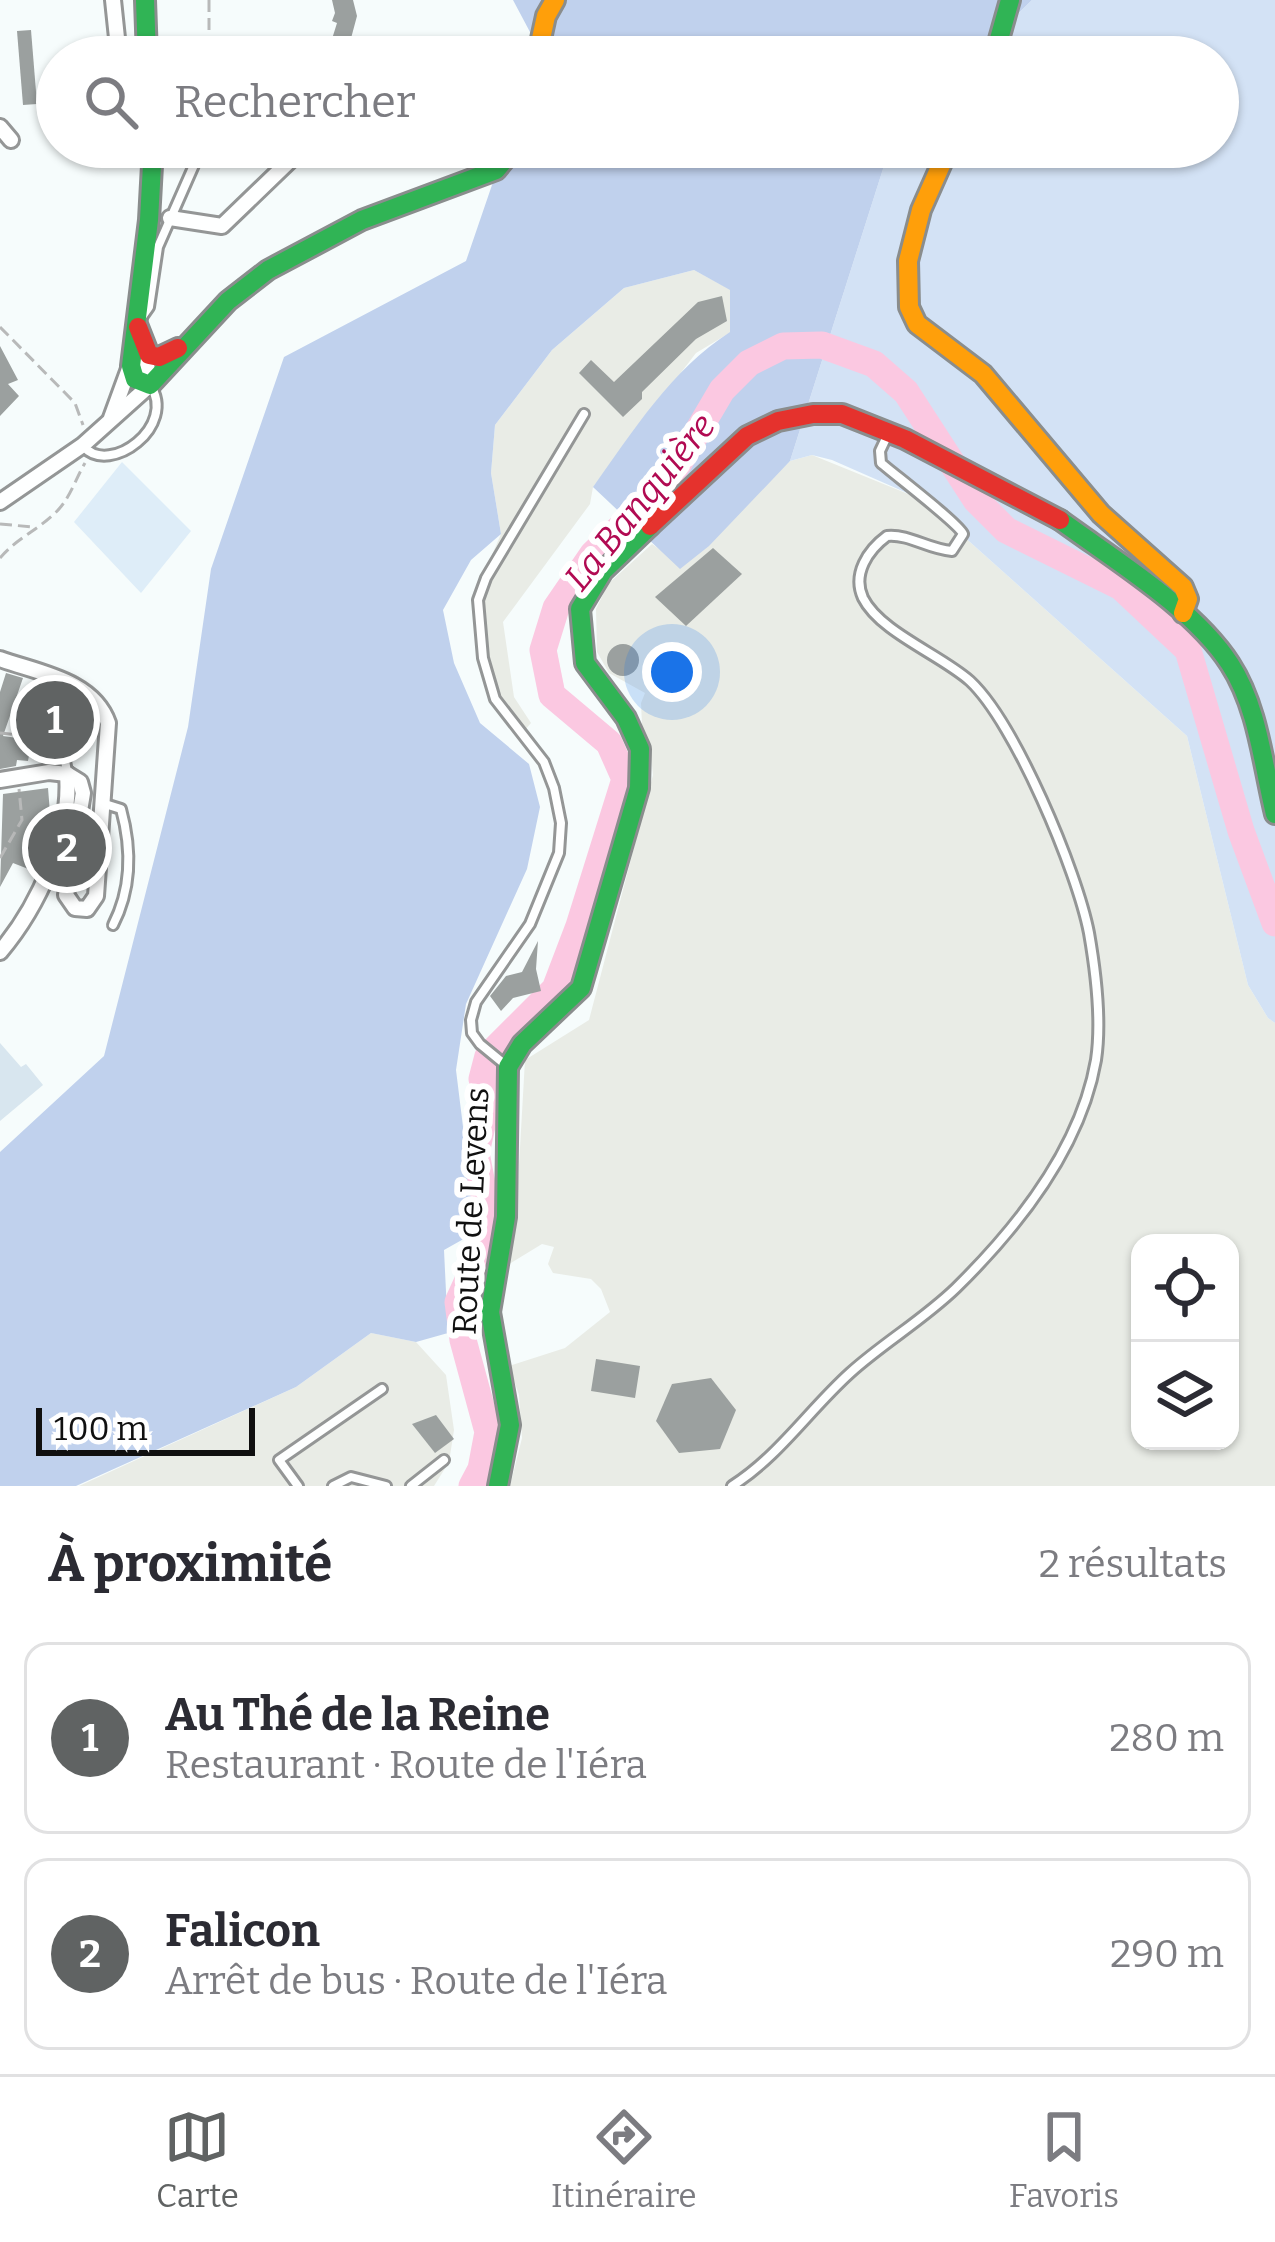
<!DOCTYPE html>
<html lang="fr">
<head>
<meta charset="utf-8">
<style>
  body { margin:0; font-family:Bitter,serif; background:#f2f2f3; color:#2b2b33 }
  .controls { position:absolute; right:36px; bottom:36px; display:grid; overflow:hidden; border-radius:24px; box-shadow:0 3px 9px #0004 }
  .controls button { width:108px; height:108px; display:grid; place-items:center; padding:0; border:0; border-bottom:3px solid #e1e1e2; background:#fff; color:#2b2b33; font:60px sans-serif }
  .scale { position:absolute; left:36px; bottom:30px; width:219px; box-sizing:border-box; padding-left:12px; border:6px solid #101010; border-top:0; font-size:33px; line-height:42px; white-space:nowrap; color:#101010; -webkit-text-stroke:9px #fff; paint-order:stroke }
  .you { position:absolute; left:672px; top:672px; width:42px; height:42px; margin:-30px; border:9px solid #fff; border-radius:50%; background:#1a73e8; box-shadow:0 0 0 18px #1a73e833 }
  .badge { display:grid; place-items:center; width:78px; height:78px; border-radius:50%; background:#606363; color:#fff; font-size:39px; font-weight:700 }
  .pin { position:absolute; translate:-50% -50%; border:6px solid #fff; box-shadow:0 3px 12px #0006 }
  .list { margin:0; padding:0; list-style:none }
  h2 { display:flex; justify-content:space-between; align-items:center; height:156px; margin:0; padding:0 48px; font-size:51px }
  h2 small { font-size:39px; font-weight:400; color:#7c7c81 }
  .list li { display:grid; grid-template-columns:78px 1fr auto; gap:36px; align-items:center; box-sizing:border-box; height:192px; margin:0 24px 24px; padding:0 24px; border:3px solid #e1e1e2; border-radius:24px }
  .list b { display:block; font-size:45px; white-space:nowrap }
  .list p { margin:0; font-size:39px; white-space:nowrap; color:#7c7c81 }
  .list em { font-size:39px; font-style:normal; color:#7c7c81 }
  .icon { flex:none; width:66px; height:66px; fill:none; stroke:currentColor; stroke-width:2; stroke-linecap:round; stroke-linejoin:round }
  .map { position:relative; flex:none; width:1275px; height:1486px; overflow:hidden }
  .search { position:absolute; background:#fff; box-shadow:0 3px 9px #0004; left:36px; right:36px; top:36px; height:132px; display:flex; align-items:center; gap:30px; box-sizing:border-box; padding:0 42px; border-radius:66px; color:#7c7c81; font-size:45px }
  .sheet { height:588px; background:#fff }
  nav { display:flex; justify-content:space-around; align-items:center; box-sizing:border-box; height:168px; border-top:3px solid #e1e1e2; background:#fff; font-size:33px; color:#7c7c81 }
  nav a { display:grid; justify-items:center; gap:6px }
  nav .on { color:#606363 }
  .map>svg:first-child { display:block }
  .industrial { fill:#e9ece6; fill-rule:evenodd }
  .green { fill:#d3e2f5 }
  .forest { fill:#c0d1ed }
  .cemetery { fill:#d8e6ef }
  .pitch { fill:#deedf8 }
  .lines { fill:none; stroke-linecap:round; stroke-linejoin:round }
  .river { stroke:#fbc8e1; stroke-width:27 }
  .building { fill:#9ba09f }
  .lane-casing { stroke:#949696; stroke-width:14 }
  .street-casing { stroke:#949696; stroke-width:20 }
  .fast-casing { stroke:#8a8d8d; stroke-width:24 }
  .slow-casing { stroke:#8a8d8d; stroke-width:24 }
  .jam-casing { stroke:#8a8d8d; stroke-width:24 }
  .path { stroke:#b8b9b9; stroke-width:3; stroke-dasharray:12 6; stroke-linecap:butt }
  .lane { stroke:#feffff; stroke-width:8 }
  .street { stroke:#feffff; stroke-width:14 }
  .fast { stroke:#30b455; stroke-width:18 }
  .slow { stroke:#ff9f0a; stroke-width:18 }
  .jam { stroke:#e5322d; stroke-width:18 }
  .labels { text-anchor:middle; dominant-baseline:central; stroke-width:12; stroke-linejoin:round; paint-order:stroke }
  .street-label { font-size:33px; fill:#101010; stroke:#fff }
  .water-label { font-size:36px; font-style:italic; fill:#b10a52; stroke:#fff }
</style>
</head>
<body>
<div class="map">
<svg width="1275" height="1486" viewBox="0 0 1275 1486">
  <rect width="100%" height="100%" fill="#f6fcfc"/>
  <!-- industrial -->
  <g class="industrial">
    <polygon points="694,270 731,290 731,332 696,353 593,487 590,504 503,622 514,697 531,723 518,738 493,703 475,642 473,599 501,534 491,473 495,425 552,350 624,288"/>
    <path d="M812 455 923 500 1187 736 1248 985 1268 1018 1275 1023V1486H510L522 1438 519 1395 509 1366 565 1348 610 1312 601 1289 591 1279 553 1273 548 1264 554 1247 542 1244 506 1266 516 1218 525 1060 589 1020 653 775 650 747 642 725 641 703 645 693 609 673 597 652 596 609 608 584 652 544 670 557 751 498 790 461ZM1140 1243H1230V1441H1140Z"/>
    <polygon points="371,1333 416,1342 446,1375 454,1430 449,1462 434,1486 79,1486 296,1387"/>
  </g>
  <!-- green -->
  <polygon class="green" points="1032,0 1275,0 1275,1023 1268,1018 1248,985 1187,736 923,500 832,460 812,455 790,461 890,147 1218,147 1218,57 973,57"/>
  <!-- forest -->
  <g class="forest">
    <polygon points="513,0 1032,0 973,57 536,57 539,49"/>
    <path d="M505 147H890L790 461 709 546 680 569 593 487C634 430 671 370 730 332V290L694 270 624 288 552 350 495 425 491 473 501 534 471 560 443 610 454 663 480 723 529 764 540 807 527 869 466 1004 456 1070 476 1232 444 1250 448 1333 416 1342 371 1333 296 1387 76 1486H0V1152L104 1056 188 727 211 569 284 357 466 261Z"/>
  </g>
  <!-- cemetery -->
  <polygon class="cemetery" points="0,1043 21,1067 26,1064 43,1085 0,1121"/>
  <!-- pitch -->
  <polygon class="pitch" points="122,462 191,531 141,593 74,522"/>
  <g class="lines">
    <!-- river -->
    <polyline class="river" points="472,1486 481,1469 488,1432 463,1340 458,1302 485,1243 487,1210 476,1153 488,1098 482,1079 488,1056 555,989 579,926 625,779 609,743 552,695 543,650 556,608 593,554 653,496 679,463 722,390 749,363 783,346 822,345 874,364 906,392 976,500 1006,530 1121,587 1188,650 1241,831 1275,923"/>
  </g>
  <!-- building -->
  <g class="building">
    <polygon points="332,0 353,0 357,16 346,57 327,55 337,23 332,21 335,13"/>
    <polygon points="31,30 37,104 23,105 17,31"/>
    <polygon points="722,296 727,321 696,339 642,392 642,399 623,417 579,373 591,360 614,382 698,302"/>
    <polygon points="0,346 18,380 8,384 19,396 0,416"/>
    <polygon points="713,548 742,574 686,626 655,597"/>
    <circle cx="623" cy="660" r="16"/>
    <polygon points="6,673 23,678 3,736 32,740 28,761 17,760 16,766 0,769 0,692"/>
    <polygon points="76,703 81,726 30,733 31,713"/>
    <polygon points="48,788 51,826 36,872 13,863 0,887 3,794"/>
    <polygon points="538,941 536,969 541,991 513,998 501,1011 490,996 506,976 522,972"/>
    <polygon points="596,1359 640,1366 635,1398 591,1391"/>
    <polygon points="711,1378 736,1410 720,1449 679,1453 656,1421 672,1384"/>
    <polygon points="436,1415 454,1439 435,1453 412,1424"/>
  </g>
  <g class="lines">
    <!-- lane casing -->
    <g class="lane-casing">
      <g id="lane">
        <polyline points="142,317 149,307 158,247 202,147"/>
        <path d="M84 447C110 476 178 426 150 385"/>
        <polyline points="63,749 67,772"/>
        <path d="M105 804 121 809C132 849 132 888 113 925"/>
        <polyline points="508,1067 480,1044 472,1033 471,1020 476,1002 530,924 559,853 561,823 554,788 544,762 495,699 483,658 478,600 486,578 584,414"/>
        <polyline points="298,1486 279,1460 382,1389"/>
        <polyline points="333,1486 351,1477 386,1486"/>
        <polyline points="411,1486 444,1460"/>
        <path d="M732 1486C779 1456 809 1410 850 1373 883 1343 923 1320 956 1288 1017 1228 1081 1147 1096 1060 1102 1020 1096 973 1089 933 1077 871 1015 723 970 681 941 655 880 632 863 598 852 574 868 550 887 536 910 534 927 549 952 551L963 534C959 524 895 475 881 463L880 451 888 434"/>
      </g>
    </g>
    <!-- street casing -->
    <g class="street-casing">
      <g id="street">
        <polyline points="113,0 119,57"/>
        <polyline points="0,127 11,140"/>
        <polyline points="170,218 222,226 304,147"/>
        <polyline points="111,418 130,366"/>
        <polyline points="0,502 83,445 150,385 145,350"/>
        <path d="M0 659C39 673 93 680 108 723L96 896 87 909 75 908 66 895 83 793 80 782 67 774"/>
        <polyline points="0,780 49,772 67,774"/>
        <path d="M0 952C38 907 72 834 67 774"/>
      </g>
    </g>
    <!-- fast casing -->
    <g class="fast-casing">
      <g id="fast">
        <polyline points="145,0 147,57"/>
        <polyline points="994,57 1010,0"/>
        <polyline points="153,147 149,220 131,366 135,379 150,385 228,301 268,270 362,220 496,170 515,147"/>
        <path d="M1060 520C1113 559 1194 608 1230 664 1258 707 1263 765 1275 814"/>
        <polyline points="498,1486 510,1425 490,1312 506,1217 508,1067 522,1044 581,988 639,788 640,749 626,718 585,663 580,609 603,571 650,526"/>
      </g>
    </g>
    <!-- slow casing -->
    <g class="slow-casing">
      <g id="slow">
        <polyline points="537,57 546,16 555,0"/>
        <polyline points="949,147 921,210 908,261 909,307 917,324 983,374 1101,514 1183,587 1188,599 1183,613"/>
      </g>
    </g>
    <!-- jam casing -->
    <g class="jam-casing">
      <g id="jam">
        <polyline points="138,327 149,355 159,357 178,348"/>
        <polyline points="650,526 747,436 778,421 813,414 842,414 905,439 1060,520"/>
      </g>
    </g>
    <!-- path -->
    <g class="path">
      <polyline points="209,0 209,57"/>
      <polyline points="0,327 75,403 83,425"/>
      <polyline points="0,524 33,527"/>
      <path d="M0 558C16 539 36 531 54 514 69 501 75 480 85 463"/>
      <polyline points="0,733 36,737 35,760"/>
      <polyline points="0,858 22,820 19,789"/>
    </g>
    <!-- lane -->
    <use href="#lane" class="lane"/>
    <!-- street -->
    <use href="#street" class="street"/>
    <!-- fast -->
    <use href="#fast" class="fast"/>
    <!-- slow -->
    <use href="#slow" class="slow"/>
    <!-- jam -->
    <use href="#jam" class="jam"/>
  </g>
  <g class="labels">
    <!-- street labels -->
    <g class="street-label">
      <text transform="translate(471 1211) rotate(-87)">Route de Levens</text>
    </g>
    <!-- water labels -->
    <g class="water-label">
      <text transform="translate(640 502) rotate(-51)">La Banquière</text>
    </g>
  </g>
</svg>
<div class="controls">
<button><svg class="icon" aria-label="locate" viewBox="0 0 24 24"><circle cx="12" cy="12" r="6"/><path d="M12 2v4M12 18v4M2 12h4M18 12h4"/></svg></button>
<button><svg class="icon" aria-label="layers" viewBox="0 0 24 24"><path d="M12 4l9 5-9 5-9-5zM3 14l9 5 9-5"/></svg></button>
</div>
<div class="scale">100 m</div>
<div class="you"></div>
<div class="pin badge" style="left:55px;top:720px">1</div>
<div class="pin badge" style="left:67px;top:848px">2</div>
<div class="search"><svg class="icon" aria-label="search" viewBox="0 0 24 24"><circle cx="10" cy="10" r="6"/><path d="M15 15l6 6"/></svg>Rechercher</div>
</div>
<section class="sheet">
<h2>À proximité<small>2 résultats</small></h2>
<ul class="list">
<li><span class="badge">1</span><div><b>Au Thé de la Reine</b><p>Restaurant · Route de l'Iéra</p></div><em>280 m</em></li>
<li><span class="badge">2</span><div><b>Falicon</b><p>Arrêt de bus · Route de l'Iéra</p></div><em>290 m</em></li>
</ul>
</section>
<nav>
<a class="on"><svg class="icon" aria-label="map" viewBox="0 0 24 24"><path d="M3 6l6-2 6 2 6-2v14l-6 2-6-2-6 2zM9 4v14M15 6v14"/></svg>Carte</a>
<a><svg class="icon" aria-label="directions" viewBox="0 0 24 24"><path d="M12 3l9 9-9 9-9-9zM9 14v-3h6M13 9l2 2-2 2"/></svg>Itinéraire</a>
<a><svg class="icon" aria-label="saved" viewBox="0 0 24 24"><path d="M7 4h10v16l-5-4-5 4z"/></svg>Favoris</a>
</nav>
</body>
</html>
